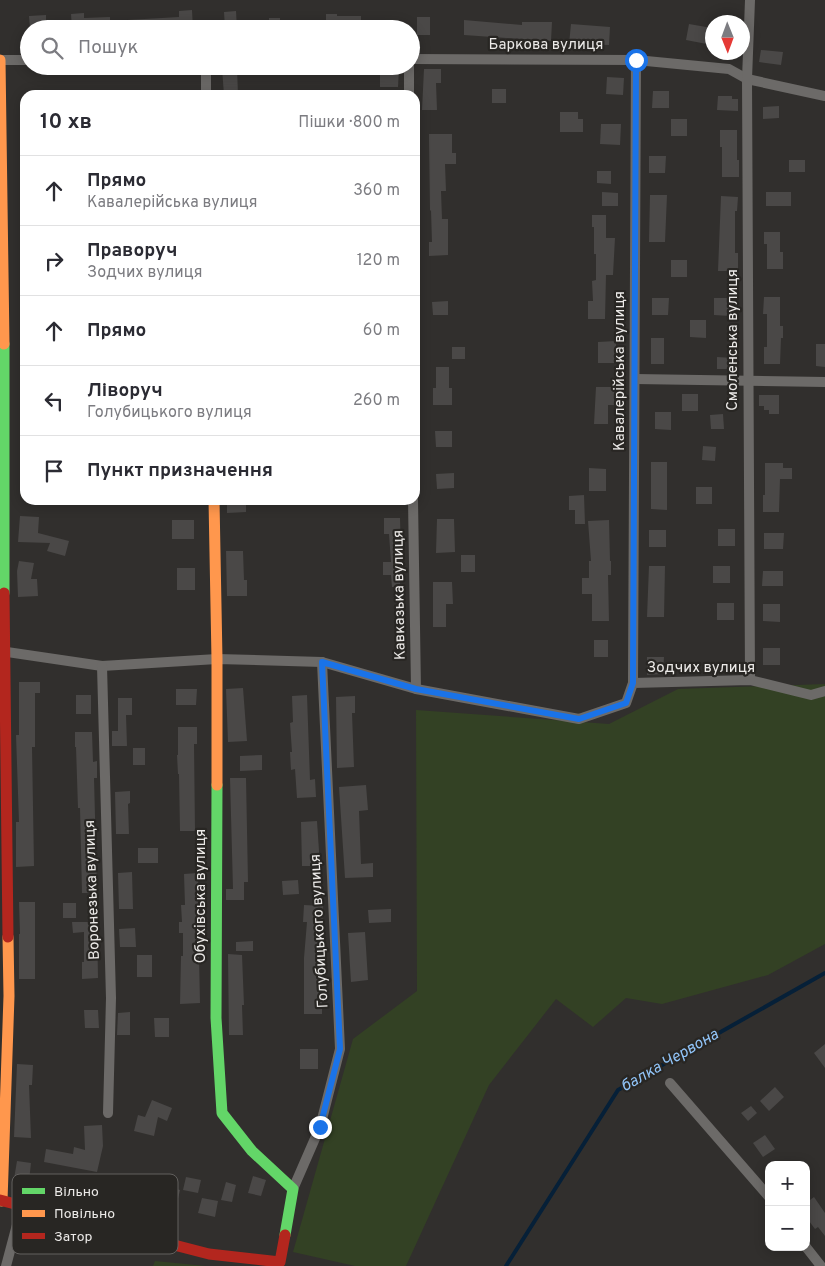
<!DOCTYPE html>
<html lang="uk">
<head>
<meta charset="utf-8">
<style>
  body { margin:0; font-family:Overpass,sans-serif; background:#f2f2f3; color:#2b2b33 }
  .controls { position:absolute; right:15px; bottom:15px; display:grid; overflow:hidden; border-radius:10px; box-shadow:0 2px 12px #0003 }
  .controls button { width:45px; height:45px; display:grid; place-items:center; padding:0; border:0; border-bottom:1px solid #e1e1e2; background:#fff; color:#2b2b33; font:25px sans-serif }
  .compass { position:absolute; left:705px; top:15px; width:45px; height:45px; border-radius:50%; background:#fff; box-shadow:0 2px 12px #0003; rotate:179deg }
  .stop { position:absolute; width:15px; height:15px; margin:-11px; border:4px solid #1a73e8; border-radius:50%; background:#fff }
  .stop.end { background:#1a73e8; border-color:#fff; box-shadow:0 1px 5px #0008 }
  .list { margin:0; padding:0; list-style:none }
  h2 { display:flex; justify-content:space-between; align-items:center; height:65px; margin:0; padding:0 20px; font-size:21px }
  h2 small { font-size:16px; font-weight:400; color:#7c7c81 }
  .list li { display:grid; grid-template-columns:32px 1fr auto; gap:15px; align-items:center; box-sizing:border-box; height:70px; padding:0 20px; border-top:1px solid #e1e1e2 }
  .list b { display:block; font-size:19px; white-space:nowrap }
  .list p { margin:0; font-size:16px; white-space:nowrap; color:#7c7c81 }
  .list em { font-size:16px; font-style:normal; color:#7c7c81 }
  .icon { flex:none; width:28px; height:28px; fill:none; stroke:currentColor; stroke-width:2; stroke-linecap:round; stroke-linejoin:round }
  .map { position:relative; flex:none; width:825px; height:1266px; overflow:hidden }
  .search { position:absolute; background:#fff; box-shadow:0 2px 12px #0003; left:20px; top:20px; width:400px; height:55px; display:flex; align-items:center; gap:12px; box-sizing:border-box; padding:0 18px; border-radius:28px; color:#7c7c81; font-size:19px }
  .panel { position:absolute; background:#fff; box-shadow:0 2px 12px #0003; left:20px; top:90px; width:400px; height:415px; border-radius:15px }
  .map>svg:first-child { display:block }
  .green { fill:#334124 }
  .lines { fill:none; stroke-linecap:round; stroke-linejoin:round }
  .stream { stroke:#062038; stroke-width:4 }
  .building { fill:#4a4847 }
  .street { stroke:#6c6a68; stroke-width:10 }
  .fast { stroke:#63d668; stroke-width:11 }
  .slow { stroke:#ff974d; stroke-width:11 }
  .jam { stroke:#b3261e; stroke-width:11 }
  .route { stroke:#1a73e8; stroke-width:6 }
  .labels { text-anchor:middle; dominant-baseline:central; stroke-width:4.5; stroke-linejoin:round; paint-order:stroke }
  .street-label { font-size:15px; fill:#ebe9e7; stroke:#282623 }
  .water-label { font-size:16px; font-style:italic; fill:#91c4f8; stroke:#282623 }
  .key { fill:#282623; stroke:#62605e; stroke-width:1 }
  .key-label { font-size:14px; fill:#ebe9e7 }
</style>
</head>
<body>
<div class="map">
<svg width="825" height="1266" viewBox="0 0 825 1266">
  <rect width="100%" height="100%" fill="#312f2d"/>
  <!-- green -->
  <g class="green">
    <polygon points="825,684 825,944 768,975 662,1004 626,998 593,1027 556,999 489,1085 406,1266 355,1266 293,1252 353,1039 417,991 416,710 609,724 678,689"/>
    <polygon points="155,1261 206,1266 153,1266"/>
  </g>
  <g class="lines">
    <!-- stream -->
    <polyline class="stream" points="506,1266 618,1090 825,973"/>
  </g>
  <!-- building -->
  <g class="building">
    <polygon points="192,10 193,29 72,29 71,14 84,13 84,18 110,17 110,21 179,17 179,11"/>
    <polygon points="236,11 237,29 225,29 224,12"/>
    <polygon points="326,14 337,14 337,16 361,16 361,29 326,29"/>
    <polygon points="46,15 46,29 30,29 29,16"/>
    <rect x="417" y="17" width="13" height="18"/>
    <rect x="269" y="18" width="11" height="11"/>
    <polygon points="464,20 522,25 522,22 552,22 551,41 464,35"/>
    <polygon points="571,24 610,27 609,45 569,44"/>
    <polygon points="689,24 712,28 712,45 686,40"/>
    <polygon points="761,50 783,52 781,65 759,62"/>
    <polygon points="222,68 237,68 238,95 224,95"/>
    <polygon points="380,69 399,69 398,87 380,87"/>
    <polygon points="424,69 441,69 441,83 436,83 437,110 422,110"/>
    <polygon points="607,77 624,78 623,95 606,94"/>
    <rect x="492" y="89" width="14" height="14"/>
    <polygon points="653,91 669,91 669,108 652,108"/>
    <polygon points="718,96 732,96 732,99 738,99 738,111 717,110"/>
    <polygon points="779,106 779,118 763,119 763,107"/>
    <polygon points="560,112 578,112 578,119 583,119 583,132 560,132"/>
    <rect x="671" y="119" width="16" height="17"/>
    <polygon points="601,124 621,124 620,145 600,144"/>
    <polygon points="720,130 737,130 737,160 739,160 739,177 722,177 722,147 720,147"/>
    <polygon points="429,134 452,134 452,153 456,153 456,164 445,164 446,191 441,191 442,219 448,219 448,255 429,256 429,242 432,242 431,210 430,211"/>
    <polygon points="649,156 666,156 665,173 649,173"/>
    <rect x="789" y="160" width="16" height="12"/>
    <polygon points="597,171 611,171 611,184 597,183"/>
    <polygon points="602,192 618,193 618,206 602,206"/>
    <rect x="766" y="192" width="25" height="14"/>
    <polygon points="650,195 667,195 665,242 649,242"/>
    <polygon points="721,196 738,197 737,211 735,211 735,253 738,253 738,271 718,271"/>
    <polygon points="592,215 606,215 606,238 615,238 613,275 606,275 605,319 588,319 588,301 593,301 592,281 596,280 596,254 594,254 594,227 592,227"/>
    <polygon points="764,232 780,232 780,252 783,252 783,269 767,269 767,244 764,244"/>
    <rect x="671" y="260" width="16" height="17"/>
    <polygon points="764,297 780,297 780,326 783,326 783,338 781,338 780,364 764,364 764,347 767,347 767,314 763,314"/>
    <polygon points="652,298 669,298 668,315 652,315"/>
    <polygon points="714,298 731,298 730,316 714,315"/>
    <polygon points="448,301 448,315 433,315 432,302"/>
    <polygon points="690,320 706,320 706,338 690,337"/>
    <rect x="651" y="338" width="13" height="26"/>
    <polygon points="616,341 616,363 598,363 598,342"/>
    <polygon points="816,344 825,344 825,367 816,366"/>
    <rect x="452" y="347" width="13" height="12"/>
    <polygon points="717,357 733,358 733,369 717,369"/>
    <polygon points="436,367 449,367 449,388 452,388 452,405 433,405 433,388 436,388"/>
    <polygon points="596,387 615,387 614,405 608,405 608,424 594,424"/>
    <rect x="682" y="394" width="16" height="17"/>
    <polygon points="759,395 779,395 779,414 769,414 769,410 764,410 764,406 759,406"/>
    <polygon points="655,412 671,412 671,430 655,429"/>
    <polygon points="723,414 724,429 711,429 710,415"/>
    <polygon points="435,431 452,431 452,447 436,447"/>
    <polygon points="703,446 716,447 715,461 702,460"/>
    <polygon points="651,462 667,462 667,510 651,509"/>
    <polygon points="765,463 783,463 783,468 792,468 792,479 780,479 779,512 763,512 763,495 765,495"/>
    <polygon points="589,468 606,469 606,491 589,491"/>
    <polygon points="454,473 454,488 437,489 436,474"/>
    <rect x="696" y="487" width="16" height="17"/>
    <polygon points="584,495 585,524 575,524 575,510 569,510 569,496"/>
    <polygon points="227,500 246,500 246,512 227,513"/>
    <polygon points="20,516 39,517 38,533 69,541 65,556 47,551 50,543 18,542"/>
    <polygon points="384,518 400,518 401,554 400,554 400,587 392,587 391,575 383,575 383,562 391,562 389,534 384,534"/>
    <polygon points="437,519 454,519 455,552 436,553"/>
    <rect x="172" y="520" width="22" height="19"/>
    <polygon points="609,520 610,561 611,561 611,575 608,575 609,621 592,621 592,594 582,594 582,578 589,578 589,561 591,561 588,521"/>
    <rect x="718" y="529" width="17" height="17"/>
    <rect x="649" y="530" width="17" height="17"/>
    <polygon points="764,533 784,533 783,549 764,549"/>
    <polygon points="226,551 243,551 244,580 247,580 247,596 227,596"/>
    <rect x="461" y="555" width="14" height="17"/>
    <polygon points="19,561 34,563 31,579 37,579 38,596 18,597 17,571"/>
    <polygon points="649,566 665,566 664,617 647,617"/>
    <rect x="713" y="566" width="17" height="17"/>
    <rect x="177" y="568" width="18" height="22"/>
    <polygon points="763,571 783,571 783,586 762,586"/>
    <polygon points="433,582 452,582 453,604 446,604 446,627 433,627"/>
    <rect x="717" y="603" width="17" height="17"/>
    <polygon points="763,604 780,604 780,622 763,621"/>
    <rect x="594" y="640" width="14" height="17"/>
    <rect x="763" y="648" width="17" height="17"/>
    <polygon points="647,657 664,657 663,674 647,675"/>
    <polygon points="19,682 40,682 40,693 35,693 35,747 32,747 34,866 16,867 16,822 19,822 16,735 19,735"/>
    <polygon points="243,688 247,741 228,742 226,689"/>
    <polygon points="176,689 197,689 196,705 176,705"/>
    <rect x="76" y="695" width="15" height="19"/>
    <polygon points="307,695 310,780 315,779 316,797 297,798 295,769 291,770 290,752 292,752 290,723 293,722 292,696"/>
    <polygon points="355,696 355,713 352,713 354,767 337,768 336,697"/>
    <polygon points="118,698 132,698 132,715 126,715 127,746 112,746 112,731 118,731"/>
    <polygon points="178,727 197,727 197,744 194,744 195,831 180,831 179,774 178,774 177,755 178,755"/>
    <polygon points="75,732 92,732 93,762 97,761 97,778 94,778 97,893 82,893 80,808 78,808 76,747 75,747"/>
    <rect x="133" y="748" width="12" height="17"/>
    <polygon points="262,755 262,770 240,771 240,756"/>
    <polygon points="230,778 246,778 248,882 244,882 244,900 226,900 226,889 233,889"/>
    <polygon points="366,785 368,810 359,811 361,864 373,863 373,877 345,878 339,787"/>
    <polygon points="130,791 130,803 128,804 129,834 116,834 115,792"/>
    <polygon points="317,821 320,866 302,866 301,822"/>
    <rect x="138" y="848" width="20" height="15"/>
    <polygon points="132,872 133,909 119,909 118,873"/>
    <polygon points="198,873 199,919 197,956 199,956 200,1003 180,1004 181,956 183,956 183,933 179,933 179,922 182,922 181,905 185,905 184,874"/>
    <polygon points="298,880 299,894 283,895 282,881"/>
    <polygon points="19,902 35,902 35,979 19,979 19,934 20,934"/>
    <rect x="63" y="903" width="13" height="15"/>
    <polygon points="304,905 323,906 320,988 322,988 322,1014 304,1014 304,958 307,922 303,922"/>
    <polygon points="391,909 391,922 369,923 368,910"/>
    <polygon points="72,922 97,922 98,978 82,979 82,962 84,962 84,932 73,933"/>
    <polygon points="135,928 136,947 120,947 119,929"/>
    <polygon points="365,932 368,980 351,982 348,933"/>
    <polygon points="253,941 253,951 236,951 236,942"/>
    <polygon points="228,954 242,955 244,1005 242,1005 243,1035 229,1035"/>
    <rect x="137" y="955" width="15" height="22"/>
    <polygon points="84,1010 98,1010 99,1028 85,1028"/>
    <polygon points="130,1012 130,1035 117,1035 118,1013"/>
    <polygon points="154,1018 169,1018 169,1037 155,1037"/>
    <polygon points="825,1044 825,1068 814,1053"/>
    <rect x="300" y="1049" width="18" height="20"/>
    <polygon points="17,1064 33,1065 32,1085 29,1085 31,1138 14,1137"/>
    <polygon points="775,1087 784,1097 769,1111 760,1101"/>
    <polygon points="152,1100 172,1108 167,1121 158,1117 154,1136 134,1131 138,1115 145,1117"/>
    <polygon points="751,1106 757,1113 748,1121 741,1113"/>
    <polygon points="102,1125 103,1146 97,1172 44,1162 46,1149 73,1154 74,1147 85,1150 84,1126"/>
    <polygon points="765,1135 775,1149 763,1157 753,1143"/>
    <polygon points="17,1161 31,1163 29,1181 14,1179"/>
    <polygon points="253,1176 266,1180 261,1196 248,1193"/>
    <polygon points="186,1177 201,1180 198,1193 183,1190"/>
    <polygon points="226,1182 236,1185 232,1202 221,1200"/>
    <polygon points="162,1185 180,1190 175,1211 156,1206"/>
    <polygon points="814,1197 825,1213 825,1236 818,1227 815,1229 806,1217 806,1203"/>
    <polygon points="202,1198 218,1201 215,1217 198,1213"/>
  </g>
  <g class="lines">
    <!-- street -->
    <g class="street">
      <polyline points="411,59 636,60 729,69 747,79 825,96"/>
      <polyline points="0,60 29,60"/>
      <polyline points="206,66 206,95"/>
      <polyline points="409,66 409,95"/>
      <polyline points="635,379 825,382"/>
      <polyline points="413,500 416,689"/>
      <polyline points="0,651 102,666 217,659 322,662 416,689 579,719 626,703 633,683 750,680 811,695 825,691"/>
      <polyline points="102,666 111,998 108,1113"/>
      <polyline points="750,680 747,79 750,0"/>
      <polyline points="633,683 636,60"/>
      <polyline points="670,1083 769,1197"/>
      <polyline points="293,1189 320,1127 340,1049 322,662"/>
      <polyline points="806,1247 821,1266"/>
      <polyline points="6,1266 22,1206"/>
    </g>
    <!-- fast -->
    <g class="fast">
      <polyline points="4,344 4,593"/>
      <polyline points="217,785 216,1018 222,1113 252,1151 293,1189 285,1235"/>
    </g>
    <!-- slow -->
    <g class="slow">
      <polyline points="0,60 4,344"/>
      <polyline points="214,500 217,659 217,785"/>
      <polyline points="2,1201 9,996 8,937"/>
    </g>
    <!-- jam -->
    <g class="jam">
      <polyline points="4,593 8,937"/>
      <polyline points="0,1200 209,1254 280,1262 285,1235"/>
    </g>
  </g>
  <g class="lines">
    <!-- route -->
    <polyline class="route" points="320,1127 340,1049 322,662 416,689 579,719 626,703 633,683 636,60"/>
  </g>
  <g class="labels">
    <!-- street labels -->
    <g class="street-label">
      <text x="546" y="45">Баркова вулиця</text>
      <text transform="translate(733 340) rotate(-90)">Смоленська вулиця</text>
      <text transform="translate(620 371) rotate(-90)">Кавалерійська вулиця</text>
      <text transform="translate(400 595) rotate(-91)">Кавказька вулиця</text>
      <text x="701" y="668">Зодчих вулиця</text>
      <text transform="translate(93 890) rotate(-92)">Воронезька вулиця</text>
      <text transform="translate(201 896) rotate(-90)">Обухівська вулиця</text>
      <text transform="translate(320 931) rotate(-93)">Голубицького вулиця</text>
    </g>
    <!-- water labels -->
    <g class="water-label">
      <text transform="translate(670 1061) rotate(-30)">балка Червона</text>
    </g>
  </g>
  <!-- legend -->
  <rect x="12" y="1174" width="166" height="80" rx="8" class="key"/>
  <rect x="22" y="1188" width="23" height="6" fill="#63d668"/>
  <rect x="22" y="1210" width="23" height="7" fill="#ff974d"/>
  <rect x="22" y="1233" width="23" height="6" fill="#b3261e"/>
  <g class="key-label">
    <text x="54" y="1196">Вільно</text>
    <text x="54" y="1218">Повільно</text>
    <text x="54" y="1241">Затор</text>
  </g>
</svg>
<div class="controls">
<button>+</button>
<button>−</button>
</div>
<svg class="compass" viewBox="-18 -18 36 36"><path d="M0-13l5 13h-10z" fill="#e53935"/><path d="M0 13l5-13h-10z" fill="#7c7c81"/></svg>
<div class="stop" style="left:636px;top:60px"></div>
<div class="stop end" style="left:320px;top:1127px"></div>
<div class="search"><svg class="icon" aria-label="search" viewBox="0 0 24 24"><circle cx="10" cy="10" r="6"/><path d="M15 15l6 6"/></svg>Пошук</div>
<section class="panel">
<h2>10 хв<small>Пішки · 800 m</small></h2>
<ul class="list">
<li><svg class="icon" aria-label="ahead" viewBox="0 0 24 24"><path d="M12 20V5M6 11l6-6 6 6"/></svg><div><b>Прямо</b><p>Кавалерійська вулиця</p></div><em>360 m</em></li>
<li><svg class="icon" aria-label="right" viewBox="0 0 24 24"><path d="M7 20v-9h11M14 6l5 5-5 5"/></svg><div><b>Праворуч</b><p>Зодчих вулиця</p></div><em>120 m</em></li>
<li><svg class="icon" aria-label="ahead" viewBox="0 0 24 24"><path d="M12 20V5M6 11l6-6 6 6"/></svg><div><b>Прямо</b></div><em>60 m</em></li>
<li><svg class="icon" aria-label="left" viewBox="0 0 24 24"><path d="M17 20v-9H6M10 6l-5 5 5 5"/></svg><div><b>Ліворуч</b><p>Голубицького вулиця</p></div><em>260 m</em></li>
<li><svg class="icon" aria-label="arrive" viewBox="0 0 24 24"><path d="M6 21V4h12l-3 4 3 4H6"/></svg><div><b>Пункт призначення</b></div></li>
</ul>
</section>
</div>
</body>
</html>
